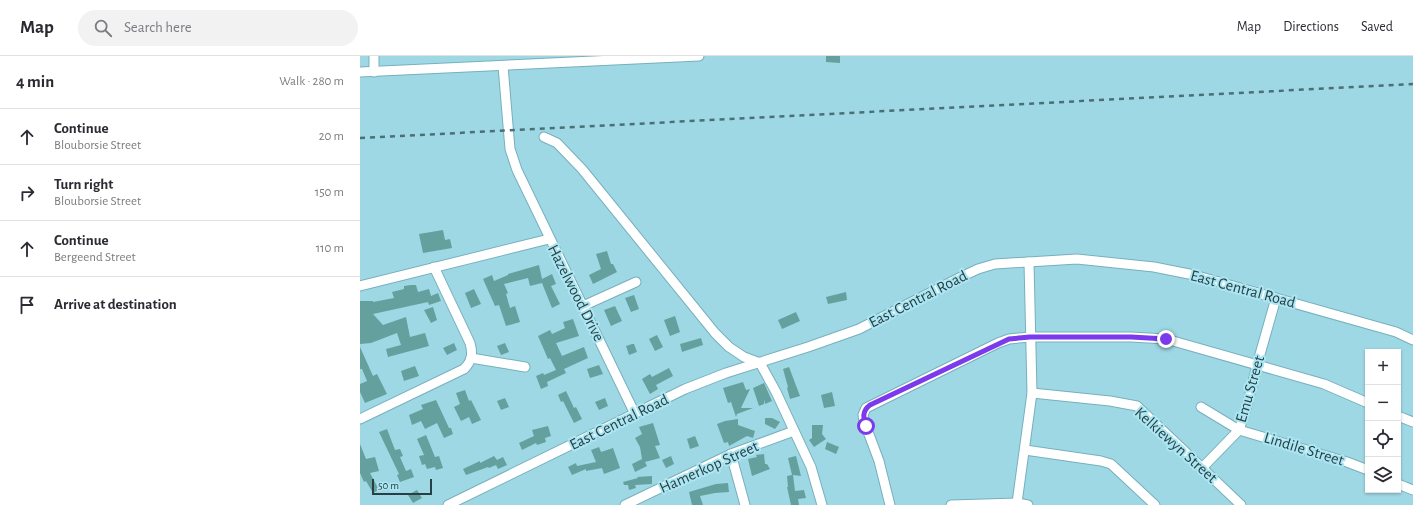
<!DOCTYPE html>
<html lang="en">
<head>
<meta charset="utf-8">
<style>
  body { margin:0; font-family:"Alegreya Sans",sans-serif; background:#f2f2f3; color:#2b2b33 }
  .controls { position:absolute; right:12px; bottom:12px; display:grid; overflow:hidden; border-radius:0px; box-shadow:0 1px 3px #0004 }
  .controls button { width:36px; height:36px; display:grid; place-items:center; padding:0; border:0; border-bottom:1px solid #e1e1e2; background:#fff; color:#2b2b33; font:20px sans-serif }
  .scale { position:absolute; left:12px; bottom:10px; width:60px; box-sizing:border-box; padding-left:4px; border:2px solid #284045; border-top:0; font-size:11px; line-height:14px; white-space:nowrap; color:#284045; -webkit-text-stroke:3px #abe6f2; paint-order:stroke }
  .stop { position:absolute; width:12px; height:12px; margin:-9px; border:3px solid #7c3aed; border-radius:50%; background:#fff }
  .stop.end { background:#7c3aed; border-color:#fff; box-shadow:0 1px 4px #0008 }
  .list { margin:0; padding:0; list-style:none }
  h2 { display:flex; justify-content:space-between; align-items:center; height:52px; margin:0; padding:0 16px; font-size:17px }
  h2 small { font-size:13px; font-weight:400; color:#7c7c81 }
  .list li { display:grid; grid-template-columns:26px 1fr auto; gap:12px; align-items:center; box-sizing:border-box; height:56px; padding:0 16px; border-top:1px solid #e1e1e2 }
  .list b { display:block; font-size:15px; white-space:nowrap }
  .list p { margin:0; font-size:13px; white-space:nowrap; color:#7c7c81 }
  .list em { font-size:13px; font-style:normal; color:#7c7c81 }
  .icon { flex:none; width:22px; height:22px; fill:none; stroke:currentColor; stroke-width:2; stroke-linecap:round; stroke-linejoin:round }
  .map { position:relative; flex:none; width:1053px; height:449px; overflow:hidden }
  header { display:flex; align-items:center; gap:24px; box-sizing:border-box; height:56px; padding:0 20px; background:#fff; border-bottom:1px solid #e1e1e2 }
  header strong { font-size:19px }
  nav { display:flex; gap:22px; margin-inline-start:auto; font-size:14px }
  .search { width:280px; height:36px; background:#f2f2f3; display:flex; align-items:center; gap:10px; box-sizing:border-box; padding:0 14px; border-radius:22px; color:#7c7c81; font-size:15px }
  main { display:flex }
  aside { flex:1; background:#fff }
  .map>svg:first-child { display:block }
  .building { fill:#64a09d }
  .lines { fill:none; stroke-linecap:round; stroke-linejoin:round }
  .minor-casing { stroke:#77b0bc; stroke-width:11 }
  .minor { stroke:#fff; stroke-width:9 }
  .rail { stroke:#4c6f76; stroke-width:2.5; stroke-dasharray:5 5; stroke-linecap:butt }
  .route { stroke:#7c3aed; stroke-width:5 }
  .labels { text-anchor:middle; dominant-baseline:central; stroke-width:4; stroke-linejoin:round; paint-order:stroke }
  .street-label { font-size:16px; fill:#284045; stroke:#abe6f2 }
</style>
</head>
<body>
<header>
<strong>Map</strong>
<div class="search"><svg class="icon" aria-label="search" viewBox="0 0 24 24"><circle cx="10" cy="10" r="6"/><path d="M15 15l6 6"/></svg>Search here</div>
<nav><a>Map</a><a>Directions</a><a>Saved</a></nav>
</header>
<main>
<aside>
<h2>4 min<small>Walk · 280 m</small></h2>
<ul class="list">
<li><svg class="icon" aria-label="ahead" viewBox="0 0 24 24"><path d="M12 20V5M6 11l6-6 6 6"/></svg><div><b>Continue</b><p>Blouborsie Street</p></div><em>20 m</em></li>
<li><svg class="icon" aria-label="right" viewBox="0 0 24 24"><path d="M7 20v-9h11M14 6l5 5-5 5"/></svg><div><b>Turn right</b><p>Blouborsie Street</p></div><em>150 m</em></li>
<li><svg class="icon" aria-label="ahead" viewBox="0 0 24 24"><path d="M12 20V5M6 11l6-6 6 6"/></svg><div><b>Continue</b><p>Bergeend Street</p></div><em>110 m</em></li>
<li><svg class="icon" aria-label="arrive" viewBox="0 0 24 24"><path d="M6 21V4h12l-3 4 3 4H6"/></svg><div><b>Arrive at destination</b></div></li>
</ul>
</aside>
<div class="map">
<svg width="1053" height="449" viewBox="0 0 1053 449">
  <rect width="100%" height="100%" fill="#9ed8e5"/>
  <!-- building -->
  <g class="building">
    <polygon points="466,0 480,0 480,7 466,6"/>
    <polygon points="83,174 85,184 90,183 92,192 63,197 59,178"/>
    <polygon points="247,195 251,208 253,208 257,216 233,228 229,219 241,213 236,198"/>
    <polygon points="179,209 182,223 192,218 196,228 191,230 200,248 192,252 182,227 170,230 168,222 144,228 148,237 146,238 150,252 155,250 160,266 146,270 139,249 135,250 123,223 132,219 134,225 148,219 148,218"/>
    <polygon points="51,229 56,229 58,236 69,233 71,240 78,237 81,245 69,249 68,246 13,258 23,269 46,261 50,281 65,277 69,290 28,301 26,293 41,289 37,277 11,287 0,288 0,245 13,245 13,246 34,242 32,236 44,233 44,230"/>
    <polygon points="114,233 121,248 111,252 105,237"/>
    <polygon points="486,236 487,244 468,248 466,241"/>
    <polygon points="274,239 279,253 271,256 265,242"/>
    <polygon points="255,250 262,265 251,270 244,254"/>
    <polygon points="73,251 77,264 71,267 64,254"/>
    <polygon points="436,256 440,265 422,273 418,264"/>
    <polygon points="315,260 320,276 310,280 304,264"/>
    <polygon points="213,263 219,280 196,287 202,300 224,291 228,302 204,313 206,317 187,326 188,330 181,333 176,320 183,317 184,319 196,314 190,302 188,303 178,280 190,274 192,278 205,272 203,266"/>
    <polygon points="297,279 303,291 295,295 289,283"/>
    <polygon points="341,282 343,289 322,296 320,288"/>
    <polygon points="94,287 97,294 87,299 83,292"/>
    <polygon points="145,287 149,296 141,299 137,290"/>
    <polygon points="272,288 274,288 277,296 269,299 266,290"/>
    <polygon points="0,291 13,320 17,318 27,338 5,347 0,336 0,328 7,325 2,313 0,313"/>
    <polygon points="239,309 243,318 230,322 227,313"/>
    <polygon points="55,310 59,320 44,325 41,315"/>
    <polygon points="429,311 440,340 430,343 427,332 428,331 423,313"/>
    <polygon points="309,312 313,320 296,329 298,333 290,338 282,323 290,318 292,321"/>
    <polygon points="383,326 386,334 390,333 381,352 393,352 377,358 376,361 371,346 368,347 363,332"/>
    <polygon points="404,327 412,345 405,348 405,343 404,348 399,350 393,332"/>
    <polygon points="105,334 109,345 111,344 121,364 112,368 109,361 101,365 94,351 100,348 96,337"/>
    <polygon points="206,335 214,352 216,351 222,363 214,367 203,345 201,346 198,339"/>
    <polygon points="472,336 475,350 464,352 461,339"/>
    <polygon points="145,342 149,351 141,354 137,345"/>
    <polygon points="245,342 248,350 239,354 235,346"/>
    <polygon points="76,344 89,372 91,372 93,378 84,382 77,367 65,373 61,365 52,369 49,359 63,353 61,349"/>
    <polygon points="405,362 412,362 420,366 415,373 405,368"/>
    <polygon points="378,363 378,369 395,375 393,382 387,380 369,390 368,386 364,387 357,368 365,365"/>
    <polygon points="293,367 300,389 295,390 300,402 285,406 287,410 275,416 272,408 282,403 280,391 275,382 282,378 279,371"/>
    <polygon points="452,369 463,369 462,378 466,383 454,391 449,384 452,382"/>
    <polygon points="188,370 191,380 185,382 186,386 177,389 176,387 162,394 159,387 174,380 172,374"/>
    <polygon points="27,373 35,394 40,393 43,400 40,401 46,415 51,413 54,421 40,426 37,419 39,418 19,376"/>
    <polygon points="66,379 75,401 79,400 83,412 76,414 75,411 67,413 65,408 62,409 59,400 64,399 57,383"/>
    <polygon points="335,380 339,390 330,393 327,383"/>
    <polygon points="467,386 479,391 476,398 465,393"/>
    <polygon points="0,388 6,403 15,401 19,415 10,417 19,434 13,437 6,425 4,426 0,417"/>
    <polygon points="239,391 241,396 253,392 260,412 244,418 242,412 226,415 226,413 212,419 208,411 216,407 217,410 236,406 231,394"/>
    <polygon points="404,398 405,408 407,408 410,413 392,420 388,403 397,401 396,399"/>
    <polygon points="134,400 137,404 143,401 147,409 138,413 136,409 129,412 128,411 106,419 103,413 120,405 120,407"/>
    <polygon points="311,400 314,408 306,412 302,404"/>
    <polygon points="436,400 441,420 433,419 435,435 444,434 446,442 438,443 439,449 431,449 427,431 428,431 427,420 432,419 428,402"/>
    <polygon points="292,420 292,428 275,429 276,432 269,434 268,429 264,429 263,426 278,422 277,421"/>
    <polygon points="368,427 369,436 355,437 340,440 343,449 332,449 329,436 356,428"/>
    <polygon points="57,434 62,442 53,447 48,439"/>
  </g>
  <g class="lines">
    <!-- minor casing -->
    <g class="minor-casing">
      <g id="minor">
        <polyline points="14,0 14,16"/>
        <polyline points="143,10 150,93 157,114 275,358"/>
        <polyline points="0,16 339,0"/>
        <polyline points="184,81 197,87 222,113 355,277 369,291 384,301 400,307 416,336 451,411 462,449"/>
        <polyline points="0,230 189,183"/>
        <polyline points="223,250 276,226"/>
        <polyline points="111,302 165,311"/>
        <polyline points="672,337 750,345 777,350 881,449"/>
        <polyline points="841,351 879,374 987,406 1008,414"/>
        <polyline points="1038,360 1053,366"/>
        <path d="M0 363 104 313C112 305 113 298 110 287L74 211"/>
        <polyline points="665,394 741,405 751,408 795,449"/>
        <polyline points="371,398 385,449"/>
        <polyline points="842,412 879,374 887,350 897,309 916,242"/>
        <polyline points="1038,428 1053,434"/>
        <polyline points="657,447 672,337 669,206"/>
        <polyline points="88,449 325,333 366,317 448,291 499,273 603,220 618,213 635,208 717,203 794,211 834,219 1036,276 1053,284"/>
        <polyline points="265,449 371,398 434,375"/>
        <polyline points="530,449 519,405 504,365 503,359 506,352 638,287 649,283 670,281 771,281 806,283 964,328 1008,347"/>
        <polyline points="591,449 657,447 668,449"/>
      </g>
    </g>
    <!-- minor -->
    <use href="#minor" class="minor"/>
    <!-- rail -->
    <polyline class="rail" points="0,82 1053,28"/>
  </g>
  <g class="lines">
    <!-- route -->
    <path class="route" d="M506 370C503 362 502 355 510 349L649 283 670 281H771L806 283"/>
  </g>
  <g class="labels">
    <!-- street labels -->
    <g class="street-label">
      <text transform="translate(883 233) rotate(15)">East Central Road</text>
      <text transform="translate(216 237) rotate(63)">Hazelwood Drive</text>
      <text transform="translate(558 243) rotate(-27)">East Central Road</text>
      <text transform="translate(890 333) rotate(-74)">Emu Street</text>
      <text transform="translate(259 366) rotate(-26)">East Central Road</text>
      <text transform="translate(816 389) rotate(42)">Kelkiewyn Street</text>
      <text transform="translate(944 393) rotate(17)">Lindile Street</text>
      <text transform="translate(349 411) rotate(-24)">Hamerkop Street</text>
    </g>
  </g>
</svg>
<div class="controls">
<button>+</button>
<button>−</button>
<button><svg class="icon" aria-label="locate" viewBox="0 0 24 24"><circle cx="12" cy="12" r="6"/><path d="M12 2v4M12 18v4M2 12h4M18 12h4"/></svg></button>
<button><svg class="icon" aria-label="layers" viewBox="0 0 24 24"><path d="M12 4l9 5-9 5-9-5zM3 14l9 5 9-5"/></svg></button>
</div>
<div class="scale">50 m</div>
<div class="stop" style="left:506px;top:370px"></div>
<div class="stop end" style="left:806px;top:283px"></div>
</div>
</main>
</body>
</html>
